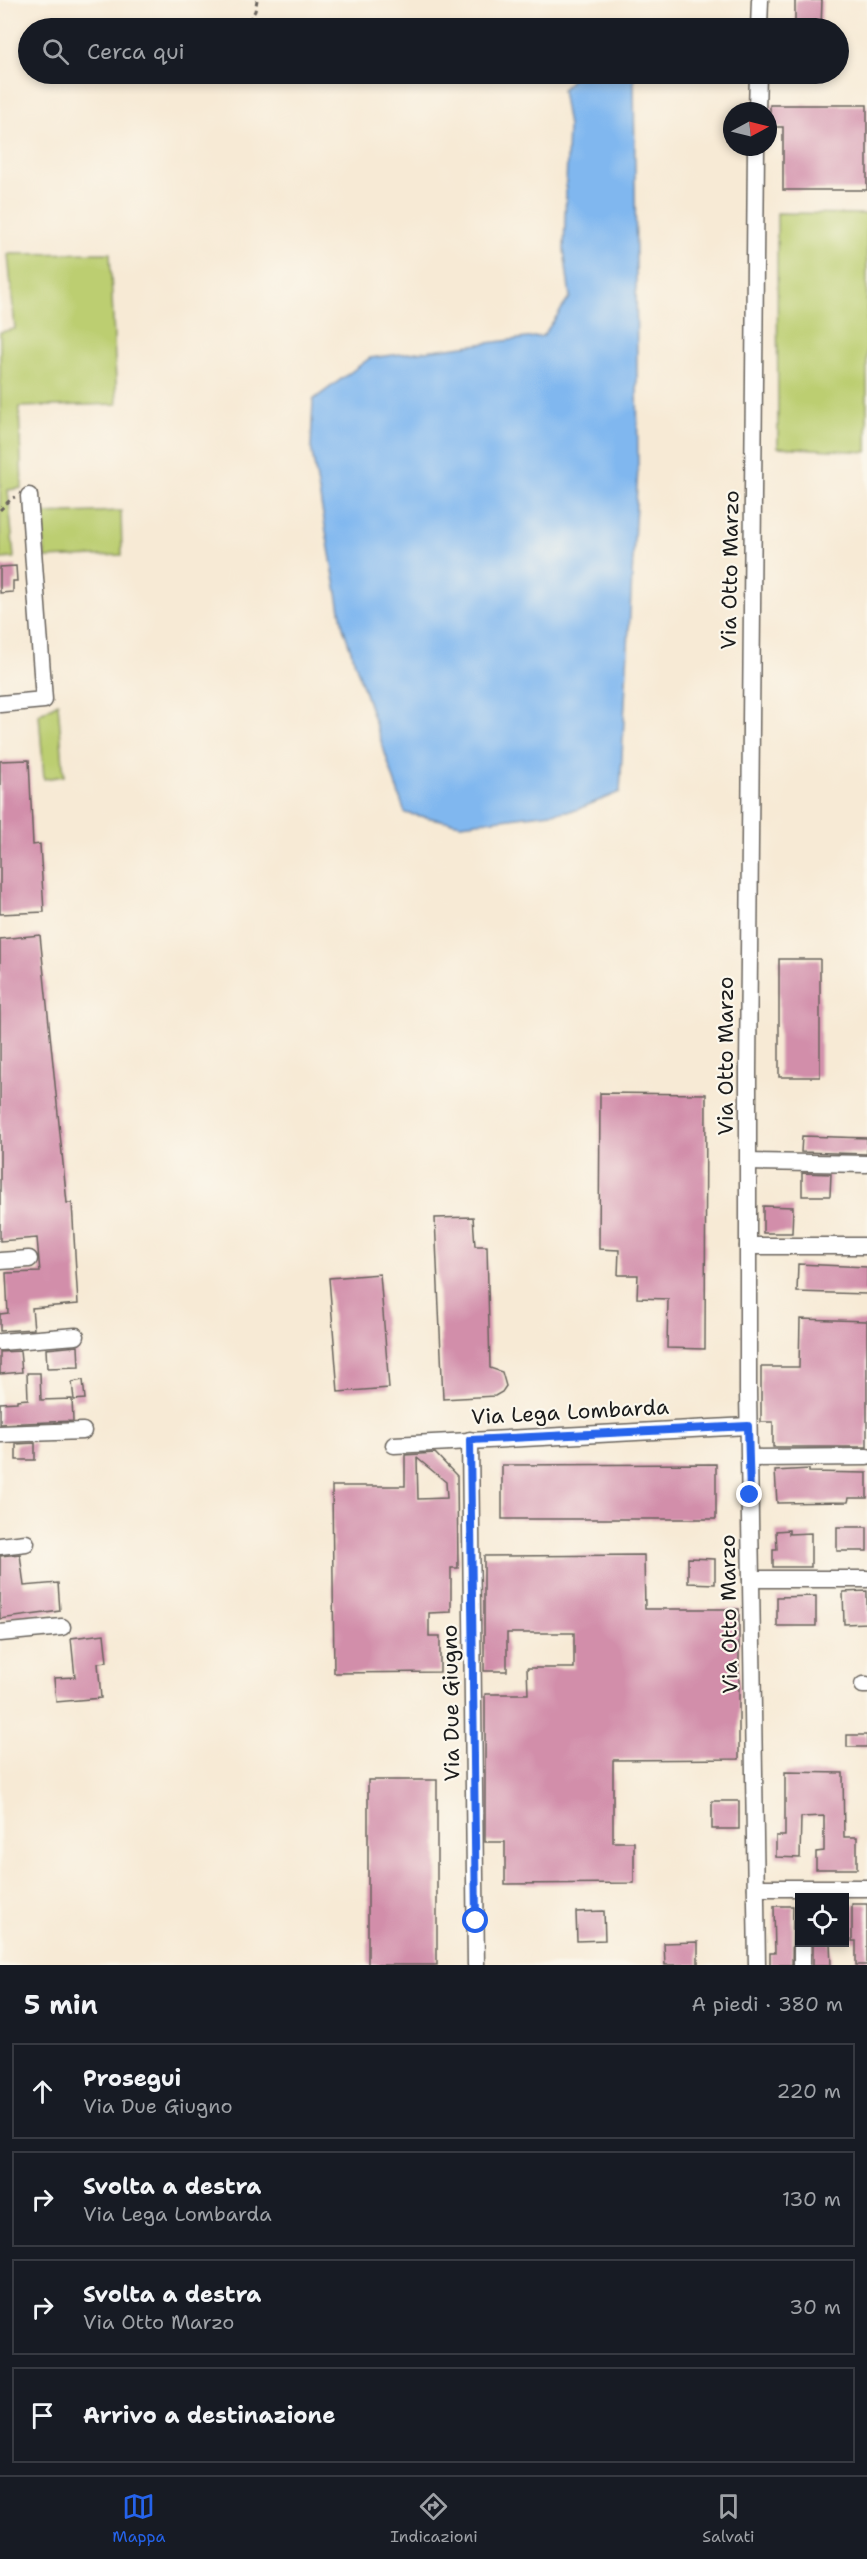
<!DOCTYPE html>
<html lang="it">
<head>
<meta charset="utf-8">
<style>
  body { margin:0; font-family:"Shantell Sans",sans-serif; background:#20242c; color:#f1f3f6 }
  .controls { position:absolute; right:18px; bottom:18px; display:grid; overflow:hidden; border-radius:0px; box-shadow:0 3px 9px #0003 }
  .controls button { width:54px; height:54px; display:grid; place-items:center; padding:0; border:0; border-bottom:2px solid #363941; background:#171b24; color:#f1f3f6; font:30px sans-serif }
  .compass { position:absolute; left:723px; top:102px; width:54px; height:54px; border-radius:50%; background:#171b24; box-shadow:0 3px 9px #0003; rotate:83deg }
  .stop { position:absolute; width:18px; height:18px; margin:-14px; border:4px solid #2563eb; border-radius:50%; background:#fff }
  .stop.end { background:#2563eb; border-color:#fff; box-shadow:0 2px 6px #0008 }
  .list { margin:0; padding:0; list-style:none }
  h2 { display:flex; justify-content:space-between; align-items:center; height:78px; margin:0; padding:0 24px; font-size:26px }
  h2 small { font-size:20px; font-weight:400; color:#9ea1a6 }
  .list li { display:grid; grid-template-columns:39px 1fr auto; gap:18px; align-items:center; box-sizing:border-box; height:96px; margin:0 12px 12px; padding:0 12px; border:2px solid #363941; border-radius:0px }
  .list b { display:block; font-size:22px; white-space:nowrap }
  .list p { margin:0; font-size:20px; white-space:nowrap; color:#9ea1a6 }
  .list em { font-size:20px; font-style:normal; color:#9ea1a6 }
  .icon { flex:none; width:33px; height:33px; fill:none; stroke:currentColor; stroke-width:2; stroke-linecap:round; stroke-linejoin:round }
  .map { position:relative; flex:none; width:867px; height:1965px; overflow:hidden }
  .search { position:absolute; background:#171b24; box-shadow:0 3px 9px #0003; left:18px; right:18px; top:18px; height:66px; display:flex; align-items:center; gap:15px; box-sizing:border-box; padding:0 21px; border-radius:33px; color:#9ea1a6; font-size:22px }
  .sheet { height:510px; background:#171b24 }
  nav { display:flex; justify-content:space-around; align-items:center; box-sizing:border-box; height:84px; border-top:2px solid #363941; background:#171b24; font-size:16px; color:#9ea1a6 }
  nav a { display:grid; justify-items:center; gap:3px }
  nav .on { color:#2563eb }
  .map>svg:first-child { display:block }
  .green { fill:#bcce71; stroke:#6c7546; stroke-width:1.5 }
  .water { fill:#80b7ef; stroke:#4e6a86; stroke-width:1.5 }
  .building { fill:#d28eaa; fill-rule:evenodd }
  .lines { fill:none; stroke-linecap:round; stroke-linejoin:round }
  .minor-casing { stroke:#69645d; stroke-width:19 }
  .path { stroke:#69645d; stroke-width:3; stroke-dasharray:4.5 4.5; stroke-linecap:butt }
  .minor { stroke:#fff; stroke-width:16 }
  .route { stroke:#2563eb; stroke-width:8 }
  .labels { text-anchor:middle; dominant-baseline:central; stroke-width:4.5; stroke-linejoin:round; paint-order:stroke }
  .street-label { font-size:21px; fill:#1c1c1c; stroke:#fbf7ec }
</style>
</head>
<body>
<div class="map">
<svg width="867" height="1965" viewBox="0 0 867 1965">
  <rect width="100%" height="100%" fill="#fbf7ec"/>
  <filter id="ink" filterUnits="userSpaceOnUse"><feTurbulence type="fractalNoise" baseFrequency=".0167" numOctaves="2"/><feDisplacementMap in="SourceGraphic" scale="12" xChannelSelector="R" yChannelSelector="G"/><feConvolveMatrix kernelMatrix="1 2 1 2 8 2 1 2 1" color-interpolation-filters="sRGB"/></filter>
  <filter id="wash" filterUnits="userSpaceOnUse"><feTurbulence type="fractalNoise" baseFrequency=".008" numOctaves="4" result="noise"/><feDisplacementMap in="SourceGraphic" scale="24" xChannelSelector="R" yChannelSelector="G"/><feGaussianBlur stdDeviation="1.35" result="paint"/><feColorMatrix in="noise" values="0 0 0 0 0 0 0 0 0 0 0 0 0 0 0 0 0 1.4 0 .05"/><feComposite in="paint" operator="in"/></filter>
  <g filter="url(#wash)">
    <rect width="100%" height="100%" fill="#f7ead5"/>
    <!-- green -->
    <g class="green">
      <polygon points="777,213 867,214 867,452 778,447"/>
      <polygon points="110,253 117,404 19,407 22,488 8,490 14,558 0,559 0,332 15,329 8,254"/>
      <polygon points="121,511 122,555 45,558 42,514"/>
      <polygon points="58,703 64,776 44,779 39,714"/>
    </g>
    <!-- water -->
    <polygon class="water" points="576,74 634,74 638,468 620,792 576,810 461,824 405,813 343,627 311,447 313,400 370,358 543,336 570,297 564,250 568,126 562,90"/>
    <g id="blocks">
      <!-- building -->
      <g class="building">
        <polygon points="795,0 822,0 821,28 795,28"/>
        <polygon points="770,105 867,105 867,190 783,190 783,127 770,127"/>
        <polygon points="16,566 17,581 13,581 13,592 0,593 0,567"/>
        <polygon points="29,760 33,845 40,844 44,912 0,914 0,761"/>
        <polygon points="40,935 67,1203 72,1203 78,1304 32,1308 34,1329 0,1331 0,1314 8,1313 6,1273 40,1272 37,1238 0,1241 0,939"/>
        <rect x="779" y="959" width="41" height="118"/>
        <polygon points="600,1093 706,1094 705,1349 667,1348 668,1299 637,1298 638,1275 618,1275 619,1250 599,1249"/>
        <polygon points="802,1136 867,1138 867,1154 801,1152"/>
        <polygon points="802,1173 831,1174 830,1196 802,1196"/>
        <polygon points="763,1206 793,1207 792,1233 763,1233"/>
        <polygon points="473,1217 475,1246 487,1246 490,1368 502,1372 506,1386 502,1392 495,1396 443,1399 435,1218"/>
        <polygon points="798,1264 867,1267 867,1294 797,1292"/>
        <polygon points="380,1274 389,1388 338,1392 329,1278"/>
        <polygon points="800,1319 867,1321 867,1447 773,1447 773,1422 761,1422 761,1367 799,1367"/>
        <polygon points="78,1346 79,1367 47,1368 46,1349"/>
        <polygon points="20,1351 22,1372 0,1374 0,1352"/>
        <polygon points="27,1373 40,1373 41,1400 72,1399 73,1421 0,1424 0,1403 17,1402 17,1400 28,1399"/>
        <polygon points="83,1380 85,1399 74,1400 72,1382"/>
        <polygon points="35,1443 35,1460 16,1460 16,1444"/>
        <path d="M435 1453 457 1476 458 1568H451V1612L429 1613V1636H440V1672L334 1673 332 1486H405V1455ZM417 1458 446 1482 447 1498 418 1499Z"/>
        <polygon points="716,1464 716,1519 502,1519 502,1465"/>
        <polygon points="809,1469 809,1472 867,1473 867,1498 849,1498 848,1502 777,1503 775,1471"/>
        <rect x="837" y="1527" width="30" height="24"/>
        <polygon points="789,1530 789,1534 811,1533 811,1567 773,1567 773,1549 777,1549 776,1531"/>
        <polygon points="20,1554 24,1586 58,1583 60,1611 0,1619 0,1556"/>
        <polygon points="644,1555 645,1609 739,1609 739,1759 613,1760 613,1842 634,1842 634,1883 505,1884 505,1842 485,1842 485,1694 528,1694 527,1668 574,1668 574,1633 507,1633 507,1671 484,1671 484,1556"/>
        <polygon points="688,1558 715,1559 715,1584 688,1583"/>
        <polygon points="867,1591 867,1623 844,1624 843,1592"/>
        <polygon points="816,1596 816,1626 777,1626 777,1597"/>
        <polygon points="104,1634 107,1662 98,1663 101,1698 56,1702 54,1678 75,1677 71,1638"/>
        <rect x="847" y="1735" width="20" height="12"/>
        <polygon points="785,1772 843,1773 844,1837 857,1837 857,1869 816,1869 816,1852 824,1851 824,1816 801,1817 800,1858 776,1857 776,1836 785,1836"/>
        <rect x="368" y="1780" width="69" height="185"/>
        <rect x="712" y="1801" width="27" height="28"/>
        <polygon points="852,1904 867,1904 867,1965 856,1965 856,1941 852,1941"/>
        <polygon points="774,1906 793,1906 792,1965 770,1965 770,1953 775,1953"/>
        <polygon points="604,1911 605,1940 577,1941 576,1912"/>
        <polygon points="698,1942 698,1965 665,1965 664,1943"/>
        <polygon points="813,1942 830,1942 831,1965 813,1965"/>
      </g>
    </g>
  </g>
  <g filter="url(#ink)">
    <use href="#blocks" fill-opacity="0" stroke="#69645d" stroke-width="1.5"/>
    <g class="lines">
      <!-- minor casing -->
      <g class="minor-casing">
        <g id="minor">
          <polyline points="759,28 760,0"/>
          <polyline points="757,111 758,74"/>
          <polyline points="756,147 748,1071 748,1391 757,1965"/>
          <polyline points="0,704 44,700 29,496"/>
          <polyline points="748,1162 867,1164"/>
          <polyline points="748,1246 867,1246"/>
          <polyline points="0,1261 29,1259"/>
          <polyline points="0,1342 76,1336"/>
          <polyline points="0,1434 83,1431"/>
          <polyline points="470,1440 476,1965"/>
          <polyline points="394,1445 748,1426"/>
          <polyline points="749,1458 867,1457"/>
          <polyline points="0,1546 26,1543"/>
          <polyline points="751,1579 867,1579"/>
          <polyline points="0,1633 62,1627"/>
          <polyline points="863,1685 867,1685"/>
          <polyline points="756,1888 867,1888"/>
          <polyline points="802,1965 802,1942"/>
        </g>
      </g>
      <!-- path -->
      <g class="path">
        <polyline points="244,28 255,11 257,0"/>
        <polyline points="0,510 12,498 15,497"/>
      </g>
      <!-- minor -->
      <use href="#minor" class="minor"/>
    </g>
  </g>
  <g class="lines" filter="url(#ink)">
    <!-- route -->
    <polyline class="route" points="476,1921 470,1440 748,1426 750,1495"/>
  </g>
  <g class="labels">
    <!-- street labels -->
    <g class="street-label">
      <text transform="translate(730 570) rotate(-89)">Via Otto Marzo</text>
      <text transform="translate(726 1056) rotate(-90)">Via Otto Marzo</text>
      <text transform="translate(570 1412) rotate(-3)">Via Lega Lombarda</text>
      <text transform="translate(729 1614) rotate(-91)">Via Otto Marzo</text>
      <text transform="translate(451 1703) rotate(-91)">Via Due Giugno</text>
    </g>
  </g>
</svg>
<div class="controls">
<button><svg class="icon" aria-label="locate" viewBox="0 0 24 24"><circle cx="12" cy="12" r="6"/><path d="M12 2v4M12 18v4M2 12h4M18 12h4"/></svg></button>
</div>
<svg class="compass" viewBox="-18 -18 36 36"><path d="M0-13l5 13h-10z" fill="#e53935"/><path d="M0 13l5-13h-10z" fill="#9ea1a6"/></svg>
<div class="stop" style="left:476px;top:1921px"></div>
<div class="stop end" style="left:750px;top:1495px"></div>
<div class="search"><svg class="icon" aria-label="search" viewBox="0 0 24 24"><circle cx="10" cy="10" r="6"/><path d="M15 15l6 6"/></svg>Cerca qui</div>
</div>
<section class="sheet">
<h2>5 min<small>A piedi · 380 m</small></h2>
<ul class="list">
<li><svg class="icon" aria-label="ahead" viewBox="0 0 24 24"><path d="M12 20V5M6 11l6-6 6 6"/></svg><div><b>Prosegui</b><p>Via Due Giugno</p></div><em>220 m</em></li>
<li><svg class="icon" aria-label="right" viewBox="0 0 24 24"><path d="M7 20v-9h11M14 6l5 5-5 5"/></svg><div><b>Svolta a destra</b><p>Via Lega Lombarda</p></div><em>130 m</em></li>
<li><svg class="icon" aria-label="right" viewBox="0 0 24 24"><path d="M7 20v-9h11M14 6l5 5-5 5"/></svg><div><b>Svolta a destra</b><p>Via Otto Marzo</p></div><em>30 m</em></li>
<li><svg class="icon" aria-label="arrive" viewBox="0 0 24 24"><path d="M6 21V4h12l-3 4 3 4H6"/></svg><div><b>Arrivo a destinazione</b></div></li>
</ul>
</section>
<nav>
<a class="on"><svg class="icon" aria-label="map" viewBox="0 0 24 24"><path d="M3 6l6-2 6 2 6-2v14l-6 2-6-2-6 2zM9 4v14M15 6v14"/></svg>Mappa</a>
<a><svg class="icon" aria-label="directions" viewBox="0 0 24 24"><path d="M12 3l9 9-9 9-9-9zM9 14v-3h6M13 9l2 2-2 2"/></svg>Indicazioni</a>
<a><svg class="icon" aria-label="saved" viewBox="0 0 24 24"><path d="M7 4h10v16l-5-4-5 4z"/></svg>Salvati</a>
</nav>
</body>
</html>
